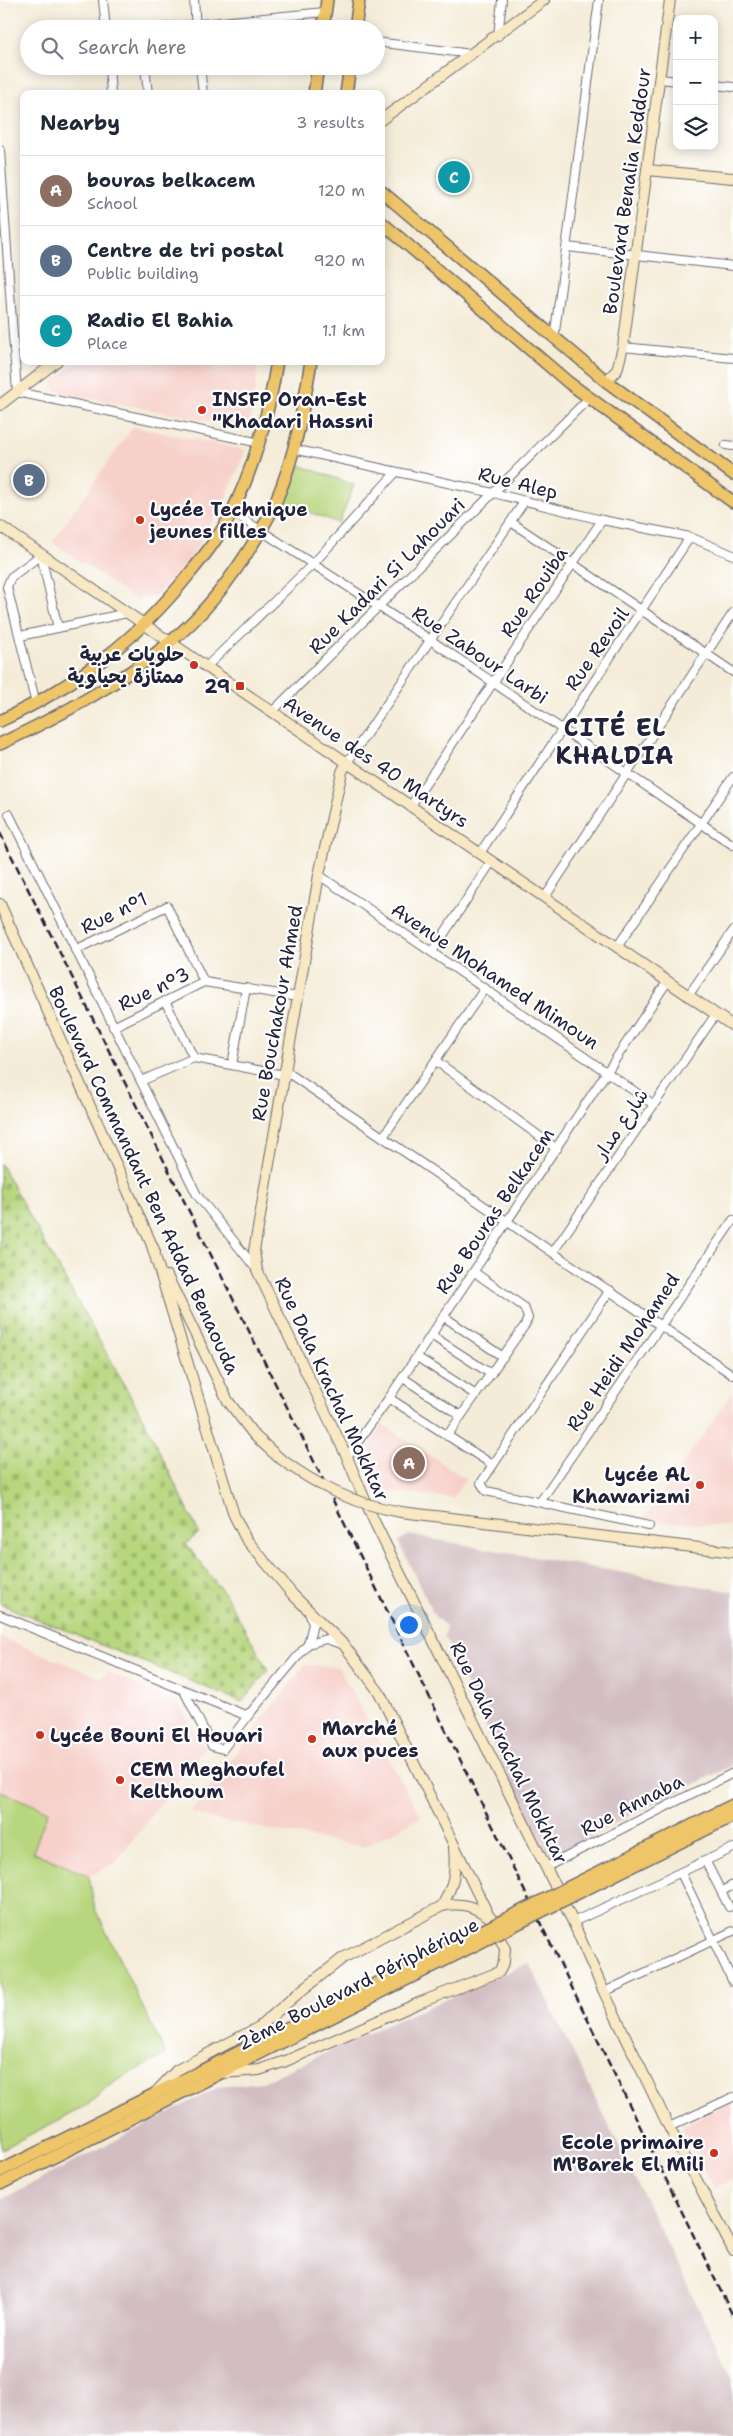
<!DOCTYPE html>
<html lang="en">
<head>
<meta charset="utf-8">
<style>
  body { margin:0; font-family:"Shantell Sans","Playpen Sans Arabic",sans-serif; background:#f6f6f7; color:#1f2937 }
  .controls { position:absolute; right:15px; top:15px; display:grid; overflow:hidden; border-radius:10px; box-shadow:0 2px 12px #0003 }
  .controls button { width:45px; height:45px; display:grid; place-items:center; padding:0; border:0; border-bottom:1px solid #e0e1e3; background:#fff; color:#1f2937; font:25px sans-serif }
  .you { position:absolute; left:408px; top:1624px; width:18px; height:18px; margin:-12px; border:4px solid #fff; border-radius:50%; background:#1a73e8; box-shadow:0 0 0 8px #1a73e833 }
  .badge { display:grid; place-items:center; width:32px; height:32px; border-radius:50%; background:#d93025; color:#fff; font-size:16px; font-weight:700 }
  .pin { position:absolute; translate:-50% -50%; border:2px solid #fff; box-shadow:0 1px 5px #0006 }
  .list { margin:0; padding:0; list-style:none }
  h2 { display:flex; justify-content:space-between; align-items:center; height:65px; margin:0; padding:0 20px; font-size:21px }
  h2 small { font-size:16px; font-weight:400; color:#747a83 }
  .list li { display:grid; grid-template-columns:32px 1fr auto; gap:15px; align-items:center; box-sizing:border-box; height:70px; padding:0 20px; border-top:1px solid #e0e1e3 }
  .list b { display:block; font-size:19px; white-space:nowrap }
  .list p { margin:0; font-size:16px; white-space:nowrap; color:#747a83 }
  .list em { font-size:16px; font-style:normal; color:#747a83 }
  .icon { flex:none; width:28px; height:28px; fill:none; stroke:currentColor; stroke-width:2; stroke-linecap:round; stroke-linejoin:round }
  .map { position:relative; flex:none; width:733px; height:2436px; overflow:hidden }
  .search { position:absolute; background:#fff; box-shadow:0 2px 12px #0003; left:20px; top:20px; width:365px; height:55px; display:flex; align-items:center; gap:12px; box-sizing:border-box; padding:0 18px; border-radius:28px; color:#747a83; font-size:19px }
  .panel { position:absolute; background:#fff; box-shadow:0 2px 12px #0003; left:20px; top:90px; width:365px; height:275px; border-radius:10px }
  .map>svg:first-child { display:block }
  .built { fill:#f7d0ca }
  .industrial { fill:#d2bec2 }
  .green { fill:#b7d67d; stroke:#6c7c5c }
  .cemetery { fill:url(#cemetery-stones); stroke:#6c7c5c }
  .lines { fill:none; stroke-linecap:round; stroke-linejoin:round }
  .street-casing { stroke:#6c6972; stroke-width:10 }
  .secondary-casing { stroke:#6c6972; stroke-width:12 }
  .primary-casing { stroke:#6c6972; stroke-width:14 }
  .street { stroke:#fff; stroke-width:8 }
  .secondary { stroke:#f8e8c3; stroke-width:10 }
  .primary { stroke:#eec569; stroke-width:11 }
  .rail { stroke:#22223b; stroke-width:2.5; stroke-dasharray:8 4; stroke-linecap:butt }
  .secondary-bridge-casing { stroke:#6c6972; stroke-width:12; stroke-linecap:butt }
  .primary-bridge-casing { stroke:#6c6972; stroke-width:14; stroke-linecap:butt }
  .secondary-bridge { stroke:#f8e8c3; stroke-width:10 }
  .primary-bridge { stroke:#eec569; stroke-width:11 }
  .poi-dot { fill:#c8321e; stroke:#fff; stroke-width:2 }
  .labels { text-anchor:middle; dominant-baseline:central; stroke-width:4.5; stroke-linejoin:round; paint-order:stroke }
  .street-label { font-size:19px; fill:#22223b; stroke:#fff }
  .poi-label { font-size:19px; font-weight:bold; fill:#22223b; stroke:#fff; text-anchor:start }
  .district-label { font-size:24px; font-weight:bold; letter-spacing:1px; fill:#22223b; stroke:#fff }
</style>
</head>
<body>
<div class="map">
<svg width="733" height="2436" viewBox="0 0 733 2436">
  <defs>
    <pattern id="cemetery-stones" width="16" height="16" patternUnits="userSpaceOnUse" patternTransform="scale(1.25)"><rect width="16" height="16" fill="#b7d67d"/><path d="M2 7V4a2 2 0 0 1 4 0v3zM10 15v-3a2 2 0 0 1 4 0v3z" fill="#9db76d"/></pattern>
  </defs>
  <rect width="100%" height="100%" fill="#fff"/>
  <filter id="ink" filterUnits="userSpaceOnUse"><feTurbulence type="fractalNoise" baseFrequency=".02" numOctaves="2"/><feDisplacementMap in="SourceGraphic" scale="10" xChannelSelector="R" yChannelSelector="G"/><feConvolveMatrix kernelMatrix="1 2 1 2 8 2 1 2 1" color-interpolation-filters="sRGB"/></filter>
  <filter id="wash" filterUnits="userSpaceOnUse"><feTurbulence type="fractalNoise" baseFrequency=".0096" numOctaves="4" result="noise"/><feDisplacementMap in="SourceGraphic" scale="20" xChannelSelector="R" yChannelSelector="G"/><feGaussianBlur stdDeviation="1.12" result="paint"/><feColorMatrix in="noise" values="0 0 0 0 0 0 0 0 0 0 0 0 0 0 0 0 0 1.4 0 .05"/><feComposite in="paint" operator="in"/></filter>
  <g filter="url(#wash)">
    <rect width="100%" height="100%" fill="#f4ecd8"/>
    <!-- built -->
    <g class="built">
      <polygon points="80,361 259,361 249,429 54,391 52,382"/>
      <polygon points="133,427 246,450 226,498 191,557 157,595 136,600 52,542"/>
      <polygon points="733,1392 733,1524 731,1522 728,1526 655,1521 645,1518"/>
      <polygon points="382,1424 466,1479 453,1498 388,1491 369,1448"/>
      <polygon points="0,1637 102,1678 107,1672 177,1702 204,1748 114,1864 89,1876 33,1852 48,1811 0,1791"/>
      <polygon points="305,1665 338,1667 421,1817 364,1847 203,1817 190,1812"/>
      <polygon points="733,2101 733,2179 713,2189 682,2127"/>
    </g>
    <!-- industrial -->
    <g class="industrial">
      <polygon points="409,1535 733,1592 733,1765 554,1854 542,1848 444,1636 446,1626 435,1617 398,1541"/>
      <polygon points="529,1963 733,2378 733,2436 0,2436 0,2200 219,2087 263,2082 377,2029"/>
    </g>
    <!-- green -->
    <g class="green">
      <polygon points="299,465 354,485 339,523 286,504"/>
      <polygon points="0,1791 48,1811 33,1852 89,1876 95,1909 166,2055 114,2082 86,2106 0,2150"/>
    </g>
    <!-- cemetery -->
    <polygon class="cemetery" points="0,1163 146,1424 199,1533 186,1544 226,1596 268,1670 242,1702 0,1604"/>
  </g>
  <g filter="url(#ink)">
    <g class="lines">
      <!-- street casing -->
      <g class="street-casing">
        <g id="street">
          <polyline points="103,0 106,29"/>
          <polyline points="194,0 196,28"/>
          <polyline points="149,29 325,12"/>
          <polyline points="498,36 502,0"/>
          <polyline points="376,42 472,54"/>
          <polyline points="109,66 111,94"/>
          <polyline points="145,66 148,94"/>
          <polyline points="200,66 203,94"/>
          <polyline points="661,79 677,81"/>
          <polyline points="714,85 733,87"/>
          <polyline points="0,150 17,392 260,443"/>
          <polyline points="567,247 733,266"/>
          <polyline points="554,339 599,0"/>
          <polyline points="623,347 733,358"/>
          <polyline points="726,445 733,446"/>
          <polyline points="293,449 493,493 602,520 690,537 733,555"/>
          <polyline points="232,512 429,639 733,845"/>
          <polyline points="511,522 733,672"/>
          <polyline points="20,636 127,613"/>
          <polyline points="206,667 313,564 396,472"/>
          <polyline points="36,704 7,587 11,577 41,555 58,628"/>
          <polyline points="272,712 588,399"/>
          <polyline points="346,764 524,502"/>
          <polyline points="410,807 602,520"/>
          <polyline points="9,814 197,1195 257,1270"/>
          <polyline points="480,853 690,537"/>
          <polyline points="319,875 653,1104"/>
          <polyline points="545,897 733,613"/>
          <polyline points="617,947 733,777"/>
          <polyline points="75,950 167,906 204,982"/>
          <polyline points="432,952 492,861"/>
          <polyline points="688,996 733,931"/>
          <polyline points="165,1001 194,1058"/>
          <polyline points="113,1027 204,982 298,997"/>
          <polyline points="436,1061 557,1149"/>
          <polyline points="232,1065 246,988"/>
          <polyline points="284,1070 733,1375"/>
          <polyline points="141,1081 194,1058 284,1075"/>
          <polyline points="383,1137 485,988"/>
          <polyline points="553,1252 716,1014"/>
          <polyline points="610,1290 481,1483 486,1491 649,1526"/>
          <polyline points="443,1316 503,1357"/>
          <polyline points="431,1335 491,1374"/>
          <polyline points="417,1357 476,1395"/>
          <polyline points="403,1378 461,1416"/>
          <polyline points="389,1398 493,1465"/>
          <polyline points="447,1436 525,1325 528,1318 524,1307 474,1272"/>
          <polyline points="347,1457 389,1398 667,982"/>
          <polyline points="540,1502 733,1220"/>
          <polyline points="309,1613 313,1624 308,1644 326,1639 341,1644"/>
          <polyline points="0,1615 245,1715 251,1712 308,1644"/>
          <polyline points="184,1691 212,1746 223,1749 251,1712"/>
          <polyline points="706,1862 729,1907"/>
          <polyline points="546,1867 733,1773"/>
          <polyline points="681,1873 733,1982"/>
          <polyline points="722,1891 733,1885"/>
          <polyline points="573,1922 733,1848"/>
          <polyline points="604,1992 733,1931"/>
          <polyline points="669,2127 733,2097"/>
        </g>
      </g>
      <!-- secondary casing -->
      <g class="secondary-casing">
        <g id="secondary">
          <polyline points="381,120 544,0"/>
          <polyline points="647,170 733,178"/>
          <polyline points="606,381 617,370 623,347 670,0"/>
          <polyline points="0,405 57,361"/>
          <polyline points="0,526 733,1026"/>
          <polyline points="346,764 342,772 319,875 254,1251 257,1270 347,1457 373,1519 573,1922 604,1992 669,2127 733,2250"/>
          <polyline points="0,904 155,1252"/>
          <polyline points="152,1246 234,1515 246,1539 293,1595 344,1645 379,1692 505,1949 504,1962 499,1972 421,2002 286,2061 259,2070 224,2073"/>
          <polyline points="167,1276 228,1401 254,1435 278,1457"/>
          <polyline points="401,1512 733,1552"/>
          <path d="M442 1906C463 1902 473 1906 491 1918"/>
          <path d="M155 2093 177 2070 259 2027 302 1990 343 1958 442 1906C454 1884 456 1873 454 1848"/>
        </g>
      </g>
      <!-- primary casing -->
      <g class="primary-casing">
        <g id="primary">
          <polyline points="323,29 327,0"/>
          <polyline points="355,29 359,0"/>
          <polyline points="314,94 318,66"/>
          <polyline points="346,94 350,66"/>
          <polyline points="381,191 606,381 733,474"/>
          <polyline points="381,222 569,383 733,502"/>
          <path d="M0 721C77 685 137 640 190 573 206 554 222 533 233 510 256 462 269 413 277 361"/>
          <path d="M0 744C59 716 118 685 169 643 205 614 237 571 260 532 291 481 302 418 311 361"/>
          <polyline points="581,1881 733,1805"/>
          <polyline points="586,1889 733,1816"/>
          <polyline points="0,2171 472,1936"/>
          <polyline points="0,2184 477,1944"/>
        </g>
      </g>
      <!-- street -->
      <use href="#street" class="street"/>
      <!-- secondary -->
      <use href="#secondary" class="secondary"/>
      <!-- primary -->
      <use href="#primary" class="primary"/>
      <!-- rail -->
      <polyline class="rail" points="0,833 301,1435 733,2316"/>
      <!-- secondary-bridge casing -->
      <g class="secondary-bridge-casing">
        <path id="secondary-bridge" d="M278 1457C319 1487 351 1503 401 1512"/>
      </g>
      <!-- primary-bridge casing -->
      <g class="primary-bridge-casing">
        <g id="primary-bridge">
          <polyline points="472,1936 581,1881"/>
          <polyline points="477,1944 586,1889"/>
        </g>
      </g>
      <!-- secondary-bridge -->
      <use href="#secondary-bridge" class="secondary-bridge"/>
      <!-- primary-bridge -->
      <use href="#primary-bridge" class="primary-bridge"/>
    </g>
  </g>
  <!-- markers -->
  <g class="poi-dot">
    <circle cx="202" cy="410" r="5"/>
    <circle cx="140" cy="520" r="5"/>
    <circle cx="194" cy="665" r="5"/>
    <rect x="235" y="681" width="10" height="10" rx="2.5"/>
    <circle cx="700" cy="1485" r="5"/>
    <circle cx="40" cy="1735" r="5"/>
    <circle cx="312" cy="1739" r="5"/>
    <circle cx="120" cy="1780" r="5"/>
    <circle cx="714" cy="2153" r="5"/>
  </g>
  <g class="labels">
    <!-- street labels -->
    <g class="street-label">
      <text transform="translate(627 191) rotate(-82)">Boulevard Benalia Keddour</text>
      <text transform="translate(518 483) rotate(14)">Rue Alep</text>
      <text transform="translate(387 576) rotate(-45)">Rue Kadari Si Lahouari</text>
      <text transform="translate(534 592) rotate(-56)">Rue Rouiba</text>
      <text transform="translate(597 649) rotate(-55)">Rue Revoil</text>
      <text transform="translate(480 655) rotate(34)">Rue Zabour Larbi</text>
      <text transform="translate(376 762) rotate(34)">Avenue des 40 Martyrs</text>
      <text transform="translate(114 913) rotate(-26)">Rue n°1</text>
      <text transform="translate(495 976) rotate(34)">Avenue Mohamed Mimoun</text>
      <text transform="translate(154 989) rotate(-26)">Rue n°3</text>
      <text transform="translate(277 1013) rotate(-80)">Rue Bouchakour Ahmed</text>
      <text transform="translate(621 1124) rotate(-56)">شارع مدار</text>
      <text transform="translate(144 1180) rotate(65)">Boulevard Commandant Ben Addad Benaouda</text>
      <text transform="translate(495 1211) rotate(-56)">Rue Bouras Belkacem</text>
      <text transform="translate(623 1352) rotate(-56)">Rue Heidi Mohamed</text>
      <text transform="translate(332 1389) rotate(65)">Rue Dala Krachal Mokhtar</text>
      <text transform="translate(509 1753) rotate(64)">Rue Dala Krachal Mokhtar</text>
      <text transform="translate(632 1805) rotate(-27)">Rue Annaba</text>
      <text transform="translate(358 1984) rotate(-27)">2ème Boulevard Périphérique</text>
    </g>
    <!-- poi labels -->
    <g class="poi-label">
      <text x="212" y="399">INSFP Oran-Est<tspan x="212" dy="22">"Khadari Hassni</tspan></text>
      <text x="150" y="509">Lycée Technique<tspan x="150" dy="22">jeunes filles</tspan></text>
      <text x="184" y="654" text-anchor="end">حلويات عربية<tspan x="184" dy="22">ممتازة يحياوية</tspan></text>
      <text x="230" y="686" text-anchor="end">29</text>
      <text x="690" y="1474" text-anchor="end">Lycée AL<tspan x="690" dy="22">Khawarizmi</tspan></text>
      <text x="322" y="1728">Marché<tspan x="322" dy="22">aux puces</tspan></text>
      <text x="50" y="1735">Lycée Bouni El Houari</text>
      <text x="130" y="1769">CEM Meghoufel<tspan x="130" dy="22">Kelthoum</tspan></text>
      <text x="704" y="2142" text-anchor="end">Ecole primaire<tspan x="704" dy="22">M'Barek El Mili</tspan></text>
    </g>
    <!-- district labels -->
    <g class="district-label">
      <text x="615" y="728">CITÉ EL<tspan x="615" dy="28">KHALDIA</tspan></text>
    </g>
  </g>
</svg>
<div class="controls">
<button>+</button>
<button>−</button>
<button><svg class="icon" aria-label="layers" viewBox="0 0 24 24"><path d="M12 4l9 5-9 5-9-5zM3 14l9 5 9-5"/></svg></button>
</div>
<div class="you"></div>
<div class="pin badge" style="left:409px;top:1463px;background:#8d6e63">A</div>
<div class="pin badge" style="left:29px;top:480px;background:#5c6f8a">B</div>
<div class="pin badge" style="left:454px;top:177px;background:#0f9aa8">C</div>
<div class="search"><svg class="icon" aria-label="search" viewBox="0 0 24 24"><circle cx="10" cy="10" r="6"/><path d="M15 15l6 6"/></svg>Search here</div>
<section class="panel">
<h2>Nearby<small>3 results</small></h2>
<ul class="list">
<li><span class="badge" style="background:#8d6e63">A</span><div><b>bouras belkacem</b><p>School</p></div><em>120 m</em></li>
<li><span class="badge" style="background:#5c6f8a">B</span><div><b>Centre de tri postal</b><p>Public building</p></div><em>920 m</em></li>
<li><span class="badge" style="background:#0f9aa8">C</span><div><b>Radio El Bahia</b><p>Place</p></div><em>1.1 km</em></li>
</ul>
</section>
</div>
</body>
</html>
